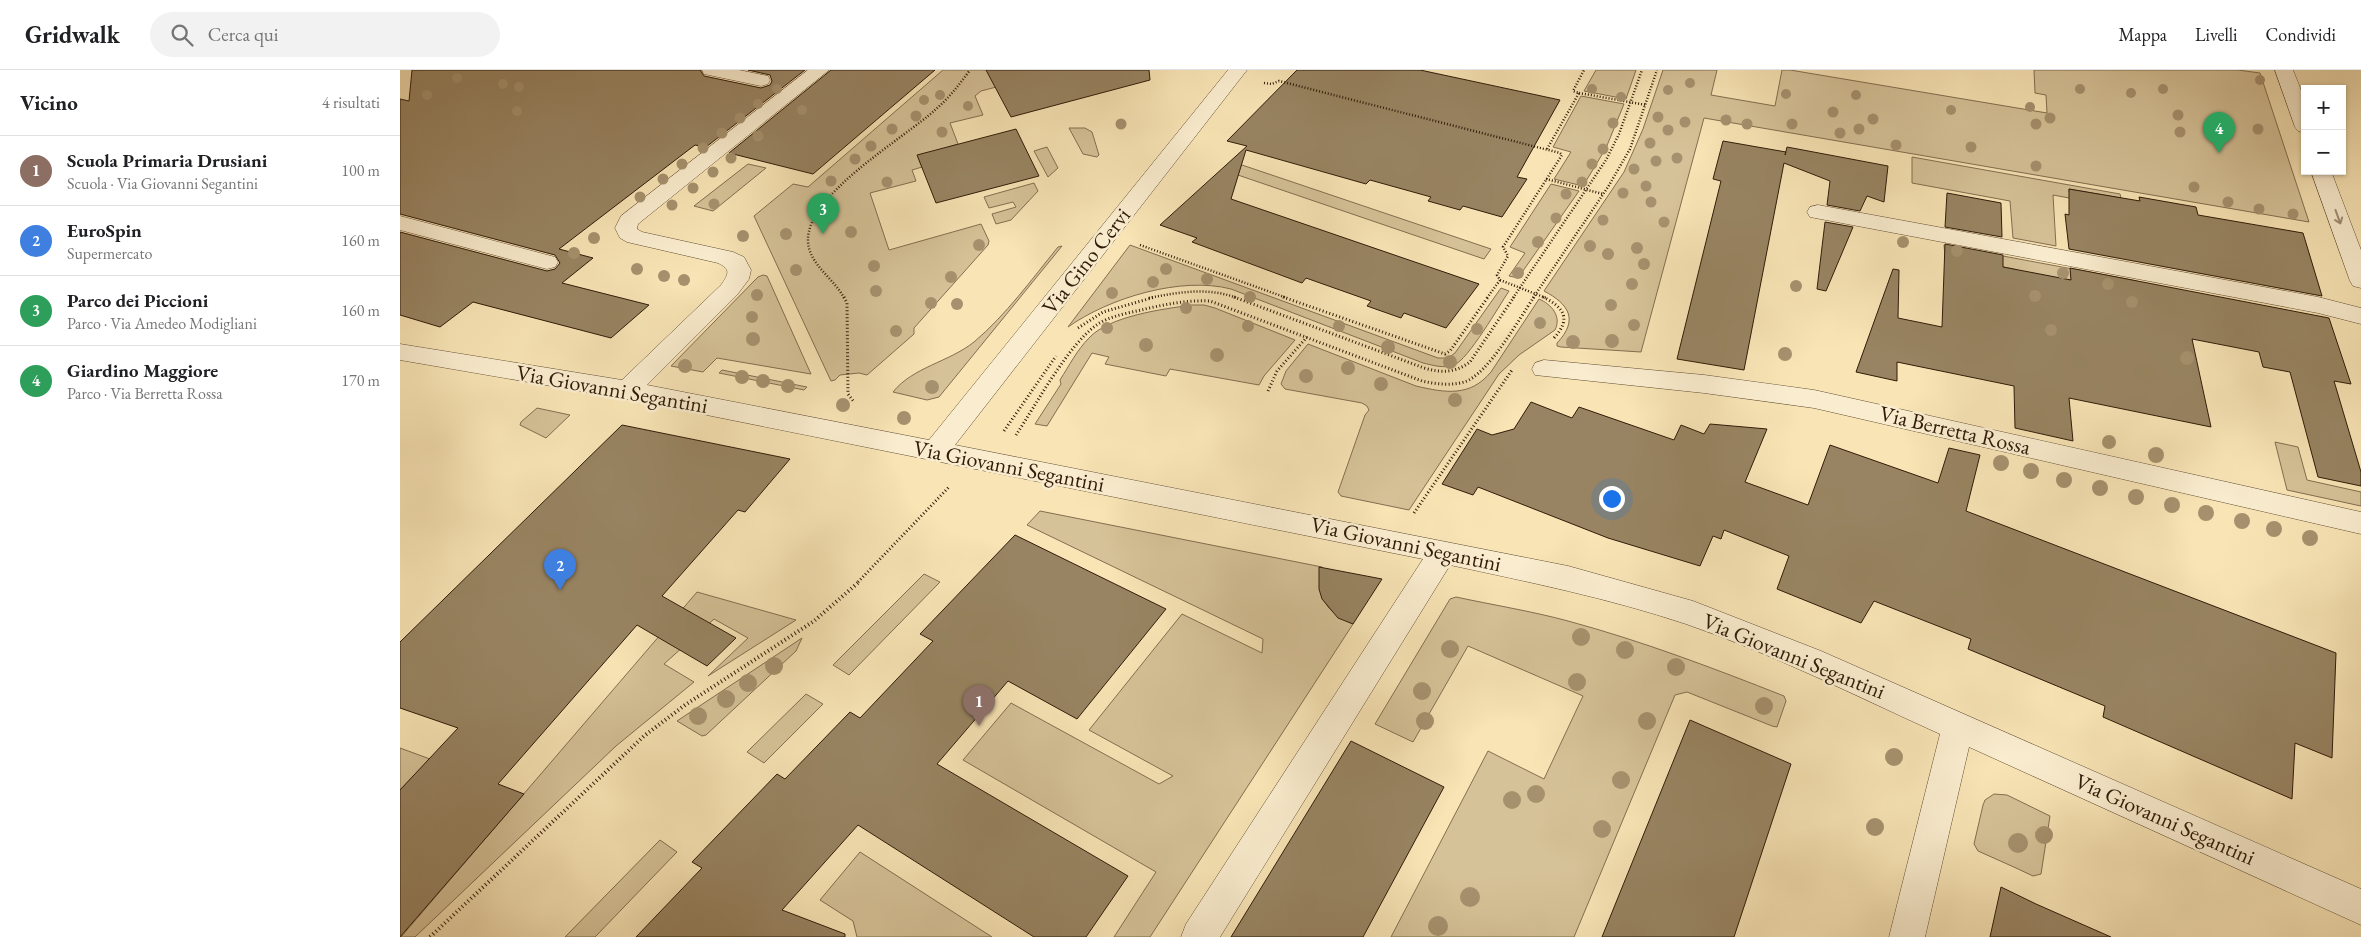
<!DOCTYPE html>
<html lang="it">
<head>
<meta charset="utf-8">
<style>
  body { margin:0; font-family:"EB Garamond",serif; background:#f2f2f2; color:#202124 }
  .controls { position:absolute; right:15px; top:15px; display:grid; overflow:hidden; border-radius:0px; box-shadow:0 1px 4px #0004 }
  .controls button { width:45px; height:45px; display:grid; place-items:center; padding:0; border:0; border-bottom:1px solid #e0e0e0; background:#fff; color:#202124; font:25px sans-serif }
  .you { position:absolute; left:1211px; top:428px; width:18px; height:18px; margin:-12px; border:4px solid #fff; border-radius:50%; background:#1a73e8; box-shadow:0 0 0 8px #1a73e833 }
  .badge { display:grid; place-items:center; width:32px; height:32px; border-radius:50%; background:#b45309; color:#fff; font-size:16px; font-weight:700 }
  .pin { position:absolute; translate:-50% -41px; filter:drop-shadow(0 1px 2px #0008) }
  .pin::after { content:''; position:absolute; top:26px; width:18px; height:15px; background:inherit; clip-path:polygon(0 0,100% 0,50% 100%) }
  .list { margin:0; padding:0; list-style:none }
  h2 { display:flex; justify-content:space-between; align-items:center; height:65px; margin:0; padding:0 20px; font-size:21px }
  h2 small { font-size:16px; font-weight:400; color:#757577 }
  .list li { display:grid; grid-template-columns:32px 1fr auto; gap:15px; align-items:center; box-sizing:border-box; height:70px; padding:0 20px; border-top:1px solid #e0e0e0 }
  .list b { display:block; font-size:19px; white-space:nowrap }
  .list p { margin:0; font-size:16px; white-space:nowrap; color:#757577 }
  .list em { font-size:16px; font-style:normal; color:#757577 }
  .icon { flex:none; width:28px; height:28px; fill:none; stroke:currentColor; stroke-width:2; stroke-linecap:round; stroke-linejoin:round }
  .map { position:relative; flex:none; width:1961px; height:867px; overflow:hidden }
  header { display:flex; align-items:center; gap:30px; box-sizing:border-box; height:70px; padding:0 25px; background:#fff; border-bottom:1px solid #e0e0e0 }
  header strong { font-size:24px }
  nav { display:flex; gap:28px; margin-inline-start:auto; font-size:18px }
  .search { width:350px; height:45px; background:#f2f2f2; display:flex; align-items:center; gap:12px; box-sizing:border-box; padding:0 18px; border-radius:28px; color:#757577; font-size:19px }
  main { display:flex }
  aside { flex:1; background:#fff }
  .map>svg:first-child { display:block }
  .green { fill:#d6c298; stroke:#836e50 }
  .building { fill:#988462; stroke:#301b08 }
  .lines { fill:none; stroke-linecap:round; stroke-linejoin:round }
  .minor-casing { stroke:#624d33; stroke-width:1 }
  .path-far2 { stroke:#301b08; stroke-width:2.5; stroke-dasharray:1 2; stroke-linecap:butt }
  .path-far1 { stroke:#301b08; stroke-width:3; stroke-dasharray:1 2.5; stroke-linecap:butt }
  .path { stroke:#301b08; stroke-width:4; stroke-dasharray:1 3; stroke-linecap:butt }
  .minor { fill:#faedcf; fill-rule:evenodd }
  .tree { fill:#a6916e }
  .oneway { stroke:#9f8e75 }
  .labels { text-anchor:middle; dominant-baseline:central; stroke-width:5; stroke-linejoin:round; paint-order:stroke }
  .street-label { font-size:22px; fill:#301b08; stroke:#faedcf }
</style>
</head>
<body>
<header>
<strong>Gridwalk</strong>
<div class="search"><svg class="icon" aria-label="search" viewBox="0 0 24 24"><circle cx="10" cy="10" r="6"/><path d="M15 15l6 6"/></svg>Cerca qui</div>
<nav><a>Mappa</a><a>Livelli</a><a>Condividi</a></nav>
</header>
<main>
<aside>
<h2>Vicino<small>4 risultati</small></h2>
<ul class="list">
<li><span class="badge" style="background:#8d6e63">1</span><div><b>Scuola Primaria Drusiani</b><p>Scuola · Via Giovanni Segantini</p></div><em>100 m</em></li>
<li><span class="badge" style="background:#3f7fe0">2</span><div><b>EuroSpin</b><p>Supermercato</p></div><em>160 m</em></li>
<li><span class="badge" style="background:#2e9e5b">3</span><div><b>Parco dei Piccioni</b><p>Parco · Via Amedeo Modigliani</p></div><em>160 m</em></li>
<li><span class="badge" style="background:#2e9e5b">4</span><div><b>Giardino Maggiore</b><p>Parco · Via Berretta Rossa</p></div><em>170 m</em></li>
</ul>
</aside>
<div class="map">
<svg width="1961" height="867" viewBox="0 0 1961 867">
  <rect width="100%" height="100%" fill="#f8e4b5"/>
  <filter id="stains"><feTurbulence type="fractalNoise" baseFrequency=".004" numOctaves="4"/><feColorMatrix values="0 0 0 0 .2 0 0 0 0 .09 0 0 0 0 .02 0 0 0 .5 -.17"/></filter>
  <radialGradient id="worn" r=".72"><stop offset=".6" stop-color="#630" stop-opacity="0"/><stop offset="1" stop-color="#630" stop-opacity=".3"/></radialGradient>
  <!-- green -->
  <g class="green">
    <polygon points="543,0 622,0 627,9 581,21 575,26 583,45 550,53 558,74 518,87 522,97 512,100 516,111 470,123 489,180 581,154 589,171 588,175 514,258 514,264 467,305 459,303 440,305 435,310 431,311 354,146 393,114 408,117"/>
    <polygon points="1196,0 1236,0 1226,29 1184,21"/>
    <path d="M1263 0H1317L1311 25 1375 36 1382 0H1390L1647 43 1646 25 1635 23 1634 0H1838L1860 3 1909 152 1304 48 1241 282 1161 277 1157 276V273C1179 250 1169 234 1144 221L1224 102 1243 59Z"/>
    <polygon points="1181,26 1224,34 1206,78 1183,116 1154,109 1171,82 1153,77"/>
    <polygon points="669,58 685,58 692,62 699,85 697,87 683,84"/>
    <polygon points="647,77 658,98 648,107 634,81"/>
    <polygon points="1512,87 1720,124 1721,128 1669,119 1669,122 1679,124 1680,130 1653,125 1656,176 1613,168 1610,131 1512,113"/>
    <polygon points="348,94 366,98 313,141 294,136"/>
    <polygon points="842,95 1091,179 1084,189 832,103"/>
    <polygon points="634,113 638,121 611,150 596,154 592,144 616,137 613,132 589,138 584,127"/>
    <polygon points="1151,114 1179,121 1118,208 1109,206 1125,183 1110,177"/>
    <path d="M730 175 1038 288H1048L1055 283 1101 218 1109 221C1099 236 1068 290 1054 295 1044 299 1032 295 1023 293L831 219C781 206 709 228 668 257Z"/>
    <polygon points="1544,175 1737,211 1743,254 1614,199 1545,186"/>
    <path d="M662 176 539 327 527 330 493 322C513 297 549 292 574 272 606 245 632 209 658 177Z"/>
    <polygon points="363,205 367,206 411,304 317,288 303,302 271,296 358,207"/>
    <path d="M1139 229C1151 234 1162 246 1155 260L1119 285 1099 304 1009 440 941 426 938 422 965 345 969 340 967 336 962 333 885 319 881 314 886 301 908 274 1016 316C1046 323 1070 327 1091 302Z"/>
    <path d="M792 235H804L815 238 895 270 864 306 859 315 770 299 766 306 705 294 709 287 692 283 647 356 635 354 661 314 660 310C669 296 677 280 689 268 709 246 763 239 792 235Z"/>
    <polygon points="322,300 407,317 404,320 319,303"/>
    <polygon points="137,338 170,345 146,368 120,355 121,352"/>
    <polygon points="1875,372 1898,377 1907,410 1961,422 1961,436 1887,420"/>
    <path d="M640 441 922 497C915 527 927 543 953 554L750 867H714L756 802 563 690 611 633 759 714 773 706 689 660 782 544 862 583 863 569 627 455Z"/>
    <polygon points="524,504 540,512 449,605 433,595"/>
    <polygon points="297,522 396,550 308,606 348,568 314,549 264,594 294,612 216,676 15,867 1,867"/>
    <path d="M1056 527C1093 535 1131 541 1168 551 1242 571 1313 598 1384 626L1386 631 1377 657 1372 656 1287 622 1275 625 1174 867H991L1088 681 1144 709 1183 626 1068 576 1013 672 975 654 1050 529Z"/>
    <polygon points="402,568 396,581 306,665 302,666 277,651"/>
    <polygon points="406,624 423,634 364,693 347,682"/>
    <polygon points="0,678 30,689 0,720"/>
    <polygon points="1594,724 1607,725 1650,746 1641,804 1633,806 1616,798 1578,781 1574,774 1583,735 1585,730"/>
    <polygon points="260,770 277,782 195,867 165,867"/>
    <polygon points="460,782 592,867 457,867 453,851 420,830"/>
  </g>
  <!-- building -->
  <g class="building">
    <polygon points="12,0 300,0 304,6 361,18 370,15 372,11 370,5 348,0 405,0 306,77 295,75 159,179 193,188 162,213 249,235 211,268 73,232 40,257 0,245 0,162 147,201 155,199 160,193 155,185 0,144 0,29 9,31"/>
    <polygon points="431,0 535,0 413,104 329,83"/>
    <polygon points="586,0 749,0 750,10 611,47"/>
    <polygon points="897,0 1020,0 1160,30 1117,107 1127,109 1102,147 1063,136 1060,140 1028,131 1031,127 970,110 966,114 846,80 831,129 1079,214 1046,258 1004,243 1001,248 967,236 971,231 906,208 902,213 792,172 797,168 760,155 847,76 827,71"/>
    <polygon points="616,59 639,106 536,133 517,85"/>
    <polygon points="1323,71 1386,82 1385,85 1387,77 1488,96 1484,132 1467,126 1460,141 1427,135 1430,111 1384,93 1344,300 1277,289 1321,111 1313,109"/>
    <polygon points="1669,119 1740,131 1739,127 1796,137 1798,145 1903,163 1922,226 1669,179 1665,144 1669,145"/>
    <polygon points="1547,123 1601,133 1602,167 1545,157"/>
    <polygon points="1425,152 1453,157 1426,221 1417,219"/>
    <polygon points="1545,174 1603,185 1603,197 1671,210 1670,198 1929,248 1951,314 1934,311 1961,402 1961,416 1918,407 1890,302 1863,297 1859,282 1792,269 1811,357 1669,328 1673,371 1615,358 1614,316 1497,292 1497,311 1456,302 1493,199 1499,200 1498,248 1542,257"/>
    <polygon points="1131,332 1172,348 1179,337 1274,370 1281,355 1304,364 1310,354 1367,359 1345,412 1408,435 1430,375 1538,413 1549,378 1580,385 1566,441 1936,583 1932,688 1895,673 1892,729 1703,647 1705,636 1568,579 1571,569 1474,531 1461,553 1377,519 1389,486 1324,460 1321,469 1313,466 1300,496 1208,468 1078,417 1073,425 1042,414 1077,359 1092,365 1114,359"/>
    <polygon points="222,355 390,389 345,442 338,440 262,526 336,568 307,596 237,555 98,714 124,724 0,867 0,720 58,658 0,638 0,572"/>
    <polygon points="615,465 766,539 677,649 608,611 537,694 728,806 686,867 634,867 458,755 382,840 445,864 445,867 236,867 302,798 292,792 377,704 385,709 450,642 460,648 533,571 520,564"/>
    <polygon points="919,497 982,509 953,554 938,548 922,529 919,519"/>
    <polygon points="1290,650 1391,694 1334,867 1202,867"/>
    <polygon points="951,671 1044,717 963,867 831,867"/>
    <polygon points="1601,817 1636,834 1711,867 1590,867"/>
  </g>
  <g class="lines">
    <!-- minor casing -->
    <g class="minor-casing">
      <g id="minor">
        <polygon points="302,0 339,0 368,6 370,10 368,14 361,16 304,4"/>
        <path d="M408 0H429L238 154 237 159 242 162 333 182 344 187 351 200 349 209 337 225 247 315 529 370 828 0H847L555 375 1168 496 1293 531 1421 581 1961 819V855L1569 677 1525 867H1489L1540 664C1456 626 1373 584 1286 554 1208 528 1129 512 1050 495L820 867H781L786 854 1023 489 227 329 0 290V274L222 310 321 215C329 204 331 199 318 193L227 172 220 168 215 158 221 146Z"/>
        <polygon points="1875,0 1893,0 1905,30 1905,63 1898,61 1895,57"/>
        <polygon points="1911,101 1931,101 1961,180 1961,218 1953,216 1950,211"/>
        <polygon points="1418,135 1918,227 1961,238 1961,254 1918,243 1410,147 1407,142 1410,137"/>
        <polygon points="0,146 155,187 158,192 155,197 147,199 0,160"/>
        <polygon points="1144,290 1304,305 1414,320 1961,442 1961,464 1414,338 1304,323 1135,305 1132,299 1135,293"/>
      </g>
    </g>
    <!-- path-far2 -->
    <g class="path-far2">
      <polyline points="864,13 872,14 879,11 1160,83 1162,85 1103,177 1108,186 1097,205 1100,210 1146,228"/>
      <polyline points="1179,23 1246,35"/>
      <polyline points="1147,79 1179,23 1173,21 1184,0"/>
      <polyline points="1146,109 1203,124"/>
      <polyline points="740,175 887,228"/>
      <path d="M444 228C434 208 409 195 408 171 406 125 503 69 535 40 549 28 559 15 570 0"/>
      <path d="M749 228C779 222 808 217 837 228"/>
      <polyline points="1087,228 1100,210"/>
      <polyline points="1113,228 1206,90 1219,64 1242,0"/>
      <polyline points="1133,228 1208,117 1230,79 1257,0"/>
    </g>
    <!-- path-far1 -->
    <g class="path-far1">
      <polyline points="444,227 447,233 448,324 454,332"/>
      <path d="M834 227 1024 298C1041 303 1055 303 1070 292L1114 227"/>
      <polyline points="883,227 1045,284 1050,281 1088,227"/>
      <path d="M1143 227C1165 238 1171 249 1154 268"/>
      <polyline points="678,258 703,242 755,227"/>
      <polyline points="868,321 877,301 907,267"/>
      <polyline points="604,361 656,286"/>
      <path d="M616 365C636 335 669 273 698 254 712 245 730 243 745 239 767 234 787 230 810 231L1022 311C1036 314 1050 316 1064 312 1088 305 1119 249 1134 227"/>
      <polyline points="1014,443 1112,300"/>
      <polyline points="458,512 549,417"/>
    </g>
    <!-- path -->
    <polyline class="path" points="30,867 244,666 285,635 414,551 460,511"/>
    <!-- minor -->
    <use href="#minor" class="minor"/>
  </g>
  <!-- trees -->
  <g class="tree">
    <circle cx="57" cy="8" r="5"/>
    <circle cx="1860" cy="10" r="5"/>
    <circle cx="1290" cy="13" r="5"/>
    <circle cx="103" cy="14" r="5"/>
    <circle cx="119" cy="17" r="5"/>
    <circle cx="377" cy="19" r="5"/>
    <circle cx="1192" cy="19" r="5"/>
    <circle cx="1680" cy="19" r="5"/>
    <circle cx="1763" cy="19" r="5"/>
    <circle cx="1268" cy="20" r="5"/>
    <circle cx="1731" cy="23" r="5"/>
    <circle cx="1386" cy="24" r="5"/>
    <circle cx="27" cy="25" r="5"/>
    <circle cx="540" cy="25" r="5"/>
    <circle cx="1456" cy="25" r="5"/>
    <circle cx="1221" cy="27" r="5"/>
    <circle cx="524" cy="30" r="5"/>
    <circle cx="358" cy="34" r="5"/>
    <circle cx="568" cy="36" r="5"/>
    <circle cx="1630" cy="37" r="5"/>
    <circle cx="402" cy="40" r="5"/>
    <circle cx="1551" cy="40" r="5"/>
    <circle cx="117" cy="41" r="5"/>
    <circle cx="1433" cy="42" r="5.5"/>
    <circle cx="1778" cy="45" r="5.5"/>
    <circle cx="516" cy="46" r="5.5"/>
    <circle cx="1258" cy="47" r="5.5"/>
    <circle cx="340" cy="48" r="5.5"/>
    <circle cx="1650" cy="48" r="5.5"/>
    <circle cx="1473" cy="49" r="5.5"/>
    <circle cx="1326" cy="50" r="5.5"/>
    <circle cx="1285" cy="52" r="5.5"/>
    <circle cx="1213" cy="53" r="5.5"/>
    <circle cx="721" cy="54" r="5.5"/>
    <circle cx="1347" cy="54" r="5.5"/>
    <circle cx="1392" cy="54" r="5.5"/>
    <circle cx="1636" cy="54" r="5.5"/>
    <circle cx="492" cy="59" r="5.5"/>
    <circle cx="1459" cy="59" r="5.5"/>
    <circle cx="1858" cy="59" r="5.5"/>
    <circle cx="1268" cy="60" r="5.5"/>
    <circle cx="542" cy="62" r="5.5"/>
    <circle cx="1780" cy="62" r="5.5"/>
    <circle cx="322" cy="63" r="5.5"/>
    <circle cx="1440" cy="63" r="5.5"/>
    <circle cx="358" cy="66" r="5.5"/>
    <circle cx="1250" cy="73" r="5.5"/>
    <circle cx="1496" cy="75" r="5.5"/>
    <circle cx="471" cy="76" r="5.5"/>
    <circle cx="1571" cy="77" r="5.5"/>
    <circle cx="303" cy="78" r="5.5"/>
    <circle cx="1203" cy="79" r="5.5"/>
    <circle cx="331" cy="88" r="5.5"/>
    <circle cx="1277" cy="88" r="5.5"/>
    <circle cx="455" cy="89" r="5.5"/>
    <circle cx="1256" cy="91" r="5.5"/>
    <circle cx="282" cy="94" r="5.5"/>
    <circle cx="1192" cy="94" r="5.5"/>
    <circle cx="1636" cy="96" r="5.5"/>
    <circle cx="1234" cy="99" r="5.5"/>
    <circle cx="313" cy="102" r="5.5"/>
    <circle cx="263" cy="109" r="5.5"/>
    <circle cx="431" cy="111" r="5.5"/>
    <circle cx="487" cy="112" r="5.5"/>
    <circle cx="1182" cy="112" r="5.5"/>
    <circle cx="1246" cy="116" r="5.5"/>
    <circle cx="1794" cy="117" r="5.5"/>
    <circle cx="293" cy="118" r="5.5"/>
    <circle cx="1223" cy="123" r="5.5"/>
    <circle cx="1166" cy="124" r="5.5"/>
    <circle cx="240" cy="127" r="5.5"/>
    <circle cx="1251" cy="132" r="5.5"/>
    <circle cx="1828" cy="132" r="5.5"/>
    <circle cx="314" cy="134" r="5.5"/>
    <circle cx="272" cy="135" r="5.5"/>
    <circle cx="1859" cy="139" r="5.5"/>
    <circle cx="1893" cy="144" r="5.5"/>
    <circle cx="1156" cy="148" r="5.5"/>
    <circle cx="1203" cy="150" r="5.5"/>
    <circle cx="1264" cy="152" r="5.5"/>
    <circle cx="451" cy="162" r="6"/>
    <circle cx="386" cy="164" r="6"/>
    <circle cx="343" cy="166" r="6"/>
    <circle cx="194" cy="168" r="6"/>
    <circle cx="1138" cy="172" r="6"/>
    <circle cx="1503" cy="172" r="6"/>
    <circle cx="579" cy="175" r="6"/>
    <circle cx="1190" cy="176" r="6"/>
    <circle cx="1237" cy="178" r="6"/>
    <circle cx="1557" cy="181" r="6"/>
    <circle cx="174" cy="183" r="6"/>
    <circle cx="1208" cy="184" r="6"/>
    <circle cx="1244" cy="194" r="6"/>
    <circle cx="474" cy="196" r="6"/>
    <circle cx="237" cy="199" r="6"/>
    <circle cx="766" cy="199" r="6"/>
    <circle cx="396" cy="200" r="6"/>
    <circle cx="1118" cy="203" r="6"/>
    <circle cx="1663" cy="203" r="6"/>
    <circle cx="264" cy="206" r="6"/>
    <circle cx="551" cy="207" r="6"/>
    <circle cx="807" cy="209" r="6"/>
    <circle cx="284" cy="210" r="6"/>
    <circle cx="753" cy="212" r="6"/>
    <circle cx="1232" cy="214" r="6"/>
    <circle cx="1708" cy="214" r="6"/>
    <circle cx="1396" cy="216" r="6"/>
    <circle cx="476" cy="221" r="6"/>
    <circle cx="712" cy="223" r="6"/>
    <circle cx="357" cy="225" r="6"/>
    <circle cx="1635" cy="226" r="6"/>
    <circle cx="850" cy="227" r="6"/>
    <circle cx="1732" cy="232" r="6"/>
    <circle cx="531" cy="233" r="6"/>
    <circle cx="557" cy="234" r="6"/>
    <circle cx="1211" cy="235" r="6"/>
    <circle cx="786" cy="238" r="6"/>
    <circle cx="352" cy="247" r="6"/>
    <circle cx="1140" cy="253" r="6"/>
    <circle cx="1234" cy="255" r="6"/>
    <circle cx="848" cy="256" r="6"/>
    <circle cx="939" cy="256" r="6"/>
    <circle cx="707" cy="258" r="6"/>
    <circle cx="1077" cy="259" r="6"/>
    <circle cx="1651" cy="260" r="6"/>
    <circle cx="496" cy="261" r="6"/>
    <circle cx="353" cy="269" r="7"/>
    <circle cx="1212" cy="271" r="7"/>
    <circle cx="1173" cy="272" r="7"/>
    <circle cx="746" cy="275" r="7"/>
    <circle cx="988" cy="277" r="7"/>
    <circle cx="1385" cy="284" r="7"/>
    <circle cx="817" cy="285" r="7"/>
    <circle cx="1787" cy="288" r="7"/>
    <circle cx="1050" cy="292" r="7"/>
    <circle cx="285" cy="296" r="7"/>
    <circle cx="948" cy="298" r="7"/>
    <circle cx="906" cy="306" r="7"/>
    <circle cx="342" cy="307" r="7"/>
    <circle cx="363" cy="311" r="7"/>
    <circle cx="981" cy="314" r="7"/>
    <circle cx="388" cy="316" r="7"/>
    <circle cx="532" cy="317" r="7"/>
    <circle cx="1055" cy="330" r="7"/>
    <circle cx="443" cy="335" r="7"/>
    <circle cx="504" cy="348" r="7"/>
    <circle cx="1709" cy="372" r="7"/>
    <circle cx="1756" cy="385" r="8"/>
    <circle cx="1601" cy="393" r="8"/>
    <circle cx="1631" cy="401" r="8"/>
    <circle cx="1664" cy="410" r="8"/>
    <circle cx="1700" cy="418" r="8"/>
    <circle cx="1736" cy="427" r="8"/>
    <circle cx="1772" cy="435" r="8"/>
    <circle cx="1806" cy="443" r="8"/>
    <circle cx="1842" cy="451" r="8"/>
    <circle cx="1874" cy="459" r="8"/>
    <circle cx="1910" cy="468" r="8"/>
    <circle cx="1181" cy="567" r="9"/>
    <circle cx="1050" cy="579" r="9"/>
    <circle cx="1225" cy="580" r="9"/>
    <circle cx="374" cy="596" r="9"/>
    <circle cx="1276" cy="597" r="9"/>
    <circle cx="1177" cy="612" r="9"/>
    <circle cx="348" cy="613" r="9"/>
    <circle cx="1022" cy="621" r="9"/>
    <circle cx="326" cy="629" r="9"/>
    <circle cx="1364" cy="636" r="9"/>
    <circle cx="298" cy="646" r="9"/>
    <circle cx="1025" cy="651" r="9"/>
    <circle cx="1247" cy="651" r="9"/>
    <circle cx="1494" cy="687" r="9"/>
    <circle cx="1221" cy="710" r="9"/>
    <circle cx="1136" cy="724" r="9"/>
    <circle cx="1112" cy="730" r="9"/>
    <circle cx="1475" cy="757" r="9"/>
    <circle cx="1202" cy="759" r="9"/>
    <circle cx="1644" cy="765" r="9"/>
    <circle cx="1618" cy="773" r="10"/>
    <circle cx="1070" cy="827" r="10"/>
    <circle cx="1038" cy="856" r="10"/>
  </g>
  <!-- one-way arrows -->
  <defs><path id="oneway-shaft" d="M-6 0H5M1.5-3L5.5 0L1.5 3" fill="none" stroke-width="1.6" stroke-linecap="round" stroke-linejoin="round" transform="scale(1.25)"/></defs>
  <use class="oneway" href="#oneway-shaft" transform="translate(1938 147) rotate(70)"/>
  <g class="labels">
    <!-- street labels -->
    <g class="street-label">
      <text transform="translate(686 191) rotate(-52)">Via Gino Cervi</text>
      <text transform="translate(212 319) rotate(10)">Via Giovanni Segantini</text>
      <text transform="translate(1555 360) rotate(13)">Via Berretta Rossa</text>
      <text transform="translate(609 396) rotate(11)">Via Giovanni Segantini</text>
      <text transform="translate(1006 474) rotate(12)">Via Giovanni Segantini</text>
      <text transform="translate(1394 586) rotate(22)">Via Giovanni Segantini</text>
      <text transform="translate(1765 749) rotate(24)">Via Giovanni Segantini</text>
    </g>
  </g>
  <rect width="100%" height="100%" filter="url(#stains)"/>
  <rect width="100%" height="100%" fill="url(#worn)"/>
</svg>
<div class="controls">
<button>+</button>
<button>−</button>
</div>
<div class="you"></div>
<div class="pin badge" style="left:579px;top:656px;background:#8d6e63">1</div>
<div class="pin badge" style="left:160px;top:520px;background:#3f7fe0">2</div>
<div class="pin badge" style="left:423px;top:164px;background:#2e9e5b">3</div>
<div class="pin badge" style="left:1819px;top:83px;background:#2e9e5b">4</div>
</div>
</main>
</body>
</html>
